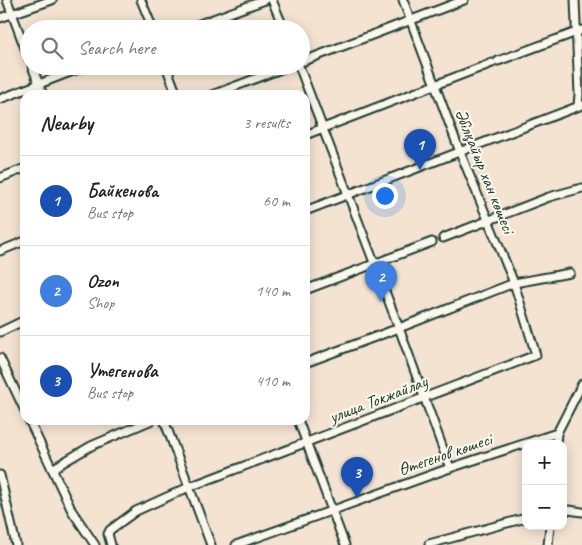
<!DOCTYPE html>
<html lang="en">
<head>
<meta charset="utf-8">
<style>
  body { margin:0; font-family:Caveat,sans-serif; background:#f6f6f6; color:#222 }
  .controls { position:absolute; right:15px; bottom:15px; display:grid; overflow:hidden; border-radius:10px; box-shadow:0 2px 12px #0003 }
  .controls button { width:45px; height:45px; display:grid; place-items:center; padding:0; border:0; border-bottom:1px solid #e0e0e0; background:#fff; color:#222; font:25px sans-serif }
  .you { position:absolute; left:384px; top:195px; width:18px; height:18px; margin:-12px; border:4px solid #fff; border-radius:50%; background:#1a73e8; box-shadow:0 0 0 8px #1a73e833 }
  .badge { display:grid; place-items:center; width:32px; height:32px; border-radius:50%; background:#ea580c; color:#fff; font-size:16px; font-weight:700 }
  .pin { position:absolute; translate:-50% -41px; filter:drop-shadow(0 1px 2px #0008) }
  .pin::after { content:''; position:absolute; top:26px; width:18px; height:15px; background:inherit; clip-path:polygon(0 0,100% 0,50% 100%) }
  .list { margin:0; padding:0; list-style:none }
  h2 { display:flex; justify-content:space-between; align-items:center; height:65px; margin:0; padding:0 20px; font-size:21px }
  h2 small { font-size:16px; font-weight:400; color:#767676 }
  .list li { display:grid; grid-template-columns:32px 1fr auto; gap:15px; align-items:center; box-sizing:border-box; height:90px; padding:0 20px; border-top:1px solid #e0e0e0 }
  .list b { display:block; font-size:19px; white-space:nowrap }
  .list p { margin:0; font-size:16px; white-space:nowrap; color:#767676 }
  .list em { font-size:16px; font-style:normal; color:#767676 }
  .icon { flex:none; width:28px; height:28px; fill:none; stroke:currentColor; stroke-width:2; stroke-linecap:round; stroke-linejoin:round }
  .map { position:relative; flex:none; width:582px; height:545px; overflow:hidden }
  .search { position:absolute; background:#fff; box-shadow:0 2px 12px #0003; left:20px; top:20px; width:290px; height:55px; display:flex; align-items:center; gap:12px; box-sizing:border-box; padding:0 18px; border-radius:28px; color:#767676; font-size:19px }
  .panel { position:absolute; background:#fff; box-shadow:0 2px 12px #0003; left:20px; top:90px; width:290px; height:335px; border-radius:15px }
  .map>svg:first-child { display:block }
  .lines { fill:none; stroke-linecap:round; stroke-linejoin:round }
  .minor-casing { stroke:#1f3d34; stroke-width:11 }
  .minor { stroke:#fbf7ec; stroke-width:7 }
  .labels { text-anchor:middle; dominant-baseline:central; stroke-width:4; stroke-linejoin:round; paint-order:stroke }
  .street-label { font-size:18px; fill:#1f3d34; stroke:#fbf7ec }
</style>
</head>
<body>
<div class="map">
<svg width="582" height="545" viewBox="0 0 582 545">
  <rect width="100%" height="100%" fill="#f4e3d1"/>
  <filter id="ink" filterUnits="userSpaceOnUse"><feTurbulence type="fractalNoise" baseFrequency=".02" numOctaves="2"/><feDisplacementMap in="SourceGraphic" scale="10" xChannelSelector="R" yChannelSelector="G"/><feConvolveMatrix kernelMatrix="1 2 1 2 8 2 1 2 1" color-interpolation-filters="sRGB"/></filter>
  <g filter="url(#ink)">
    <g class="lines">
      <!-- minor casing -->
      <g class="minor-casing">
        <g id="minor">
          <polyline points="7,0 29,59"/>
          <polyline points="141,0 153,29"/>
          <polyline points="272,0 284,29"/>
          <polyline points="575,0 579,94 578,106"/>
          <polyline points="0,18 52,0"/>
          <polyline points="186,29 265,0"/>
          <polyline points="498,61 582,30"/>
          <polyline points="301,62 464,0"/>
          <polyline points="32,66 43,95"/>
          <polyline points="166,66 177,95"/>
          <polyline points="299,66 399,328 450,468"/>
          <polyline points="212,95 289,66"/>
          <polyline points="0,99 86,66"/>
          <polyline points="305,135 492,63"/>
          <polyline points="0,178 25,168"/>
          <polyline points="305,211 582,105"/>
          <polyline points="443,238 549,197 582,188"/>
          <polyline points="0,251 25,241"/>
          <polyline points="305,290 432,242"/>
          <polyline points="0,332 25,320"/>
          <polyline points="0,358 25,411"/>
          <polyline points="305,363 399,328 514,283 570,273"/>
          <polyline points="29,420 72,511 95,545"/>
          <polyline points="164,420 211,545"/>
          <polyline points="298,420 345,545"/>
          <polyline points="556,444 557,433 582,384"/>
          <polyline points="52,469 91,446 152,420"/>
          <polyline points="0,475 16,545"/>
          <polyline points="563,511 569,510 582,512"/>
          <polyline points="429,544 526,518"/>
          <polyline points="111,545 108,534 110,530 136,511 189,487 536,355 514,283 460,152 403,0"/>
          <polyline points="236,545 450,468 557,433"/>
          <polyline points="548,545 550,526"/>
        </g>
      </g>
      <!-- minor -->
      <use href="#minor" class="minor"/>
    </g>
  </g>
  <g class="labels">
    <!-- street labels -->
    <g class="street-label">
      <text transform="translate(485 171) rotate(68)">Әбілқайыр хан көшесі</text>
      <text transform="translate(378 399) rotate(-21)">улица Токжайлау</text>
      <text transform="translate(445 454) rotate(-19)">Өтегенов көшесі</text>
    </g>
  </g>
</svg>
<div class="controls">
<button>+</button>
<button>−</button>
</div>
<div class="you"></div>
<div class="pin badge" style="left:420px;top:170px;background:#1a4fb4">1</div>
<div class="pin badge" style="left:381px;top:302px;background:#3f7fe0">2</div>
<div class="pin badge" style="left:357px;top:498px;background:#1a4fb4">3</div>
<div class="search"><svg class="icon" aria-label="search" viewBox="0 0 24 24"><circle cx="10" cy="10" r="6"/><path d="M15 15l6 6"/></svg>Search here</div>
<section class="panel">
<h2>Nearby<small>3 results</small></h2>
<ul class="list">
<li><span class="badge" style="background:#1a4fb4">1</span><div><b>Байкенова</b><p>Bus stop</p></div><em>60 m</em></li>
<li><span class="badge" style="background:#3f7fe0">2</span><div><b>Ozon</b><p>Shop</p></div><em>140 m</em></li>
<li><span class="badge" style="background:#1a4fb4">3</span><div><b>Утегенова</b><p>Bus stop</p></div><em>410 m</em></li>
</ul>
</section>
</div>
</body>
</html>
